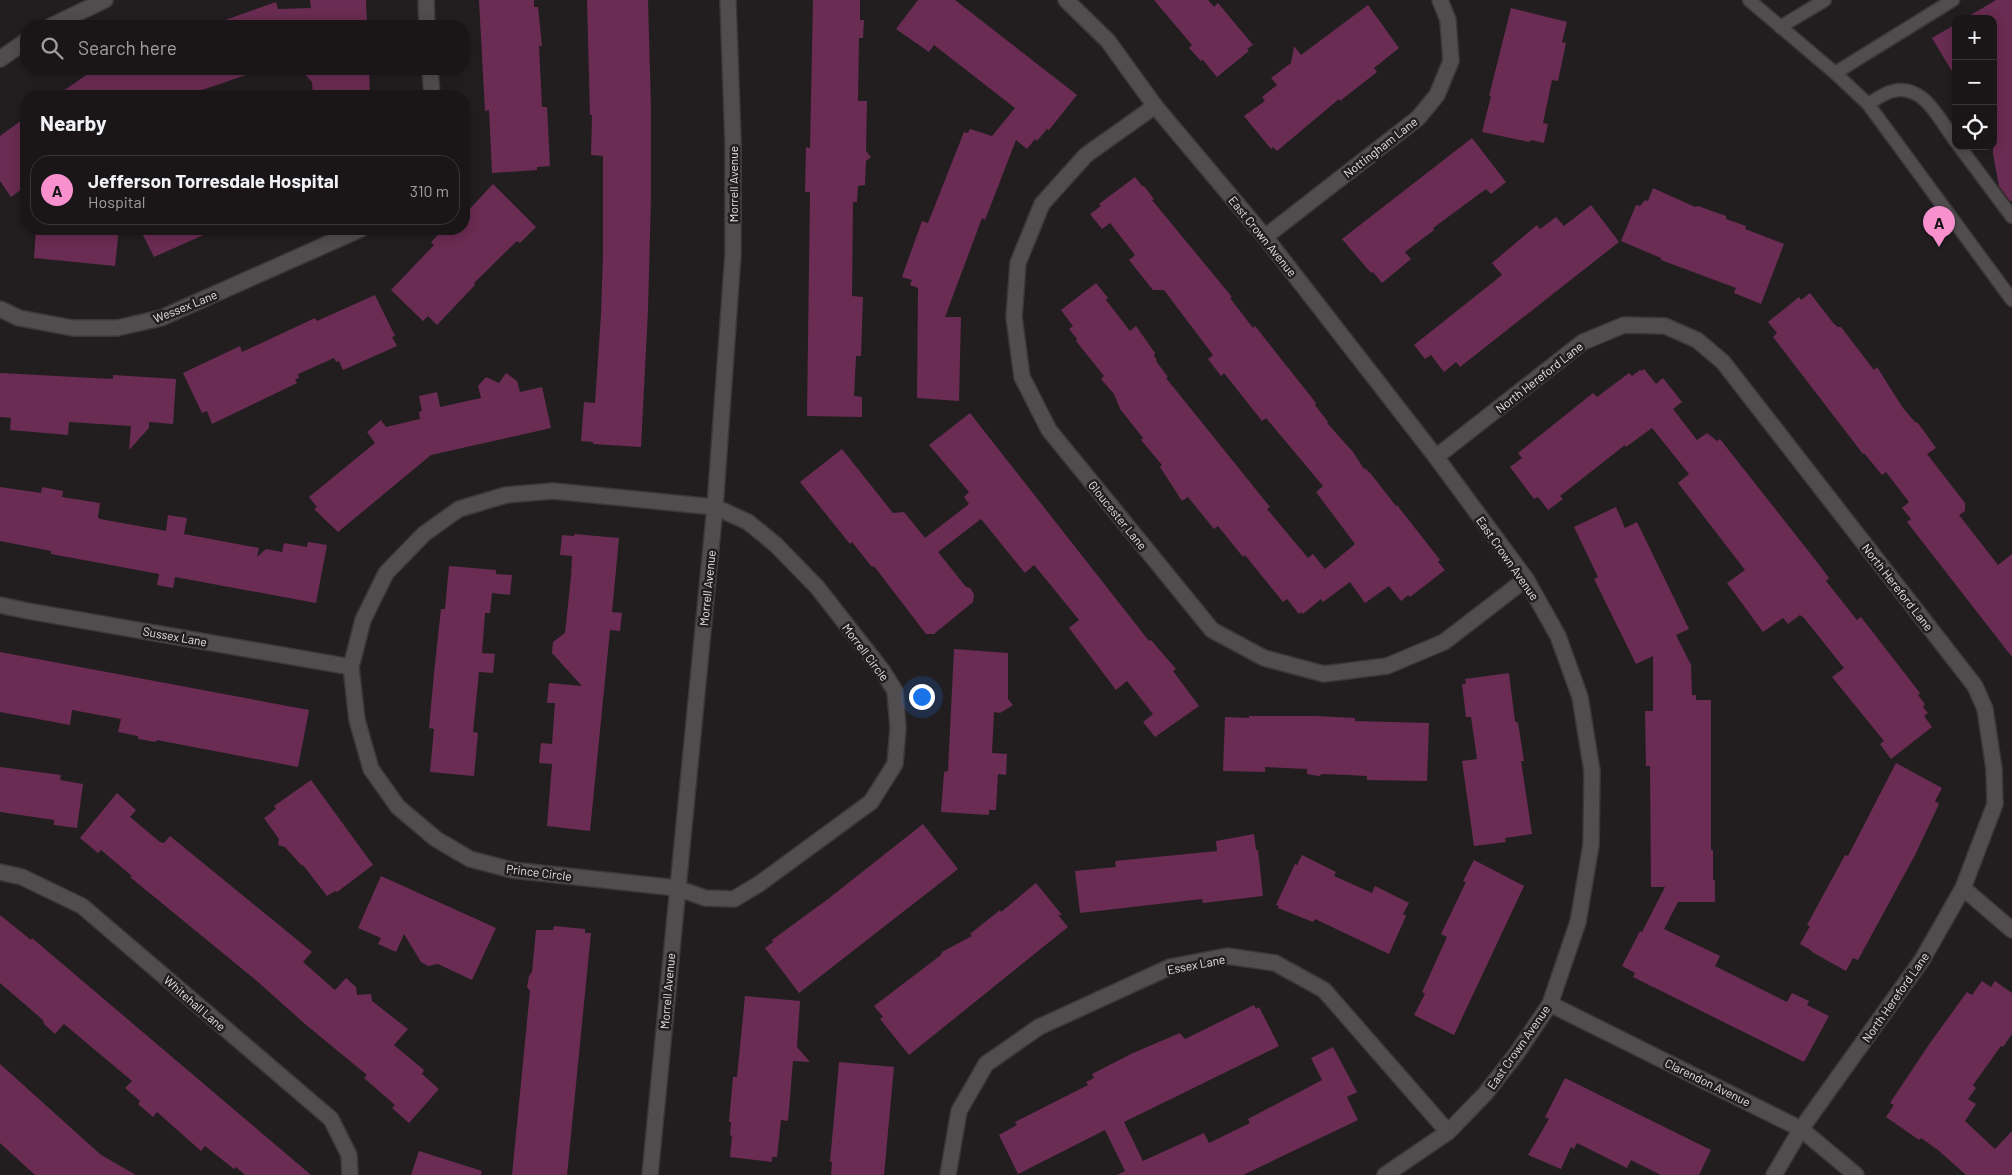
<!DOCTYPE html>
<html lang="en">
<head>
<meta charset="utf-8">
<style>
  body { margin:0; font-family:Barlow,sans-serif; background:#231f21; color:#f1f3f6 }
  .controls { position:absolute; right:15px; top:15px; display:grid; overflow:hidden; border-radius:10px; box-shadow:0 2px 12px #0003 }
  .controls button { width:45px; height:45px; display:grid; place-items:center; padding:0; border:0; border-bottom:1px solid #383537; background:#1a1618; color:#f1f3f6; font:25px sans-serif }
  .you { position:absolute; left:921px; top:696px; width:18px; height:18px; margin:-12px; border:4px solid #fff; border-radius:50%; background:#1a73e8; box-shadow:0 0 0 8px #1a73e833 }
  .badge { display:grid; place-items:center; width:32px; height:32px; border-radius:50%; background:#f790cd; color:#111; font-size:16px; font-weight:700 }
  .pin { position:absolute; translate:-50% -41px; filter:drop-shadow(0 1px 2px #0008) }
  .pin::after { content:''; position:absolute; top:26px; width:18px; height:15px; background:inherit; clip-path:polygon(0 0,100% 0,50% 100%) }
  .list { margin:0; padding:0; list-style:none }
  h2 { display:flex; justify-content:space-between; align-items:center; height:65px; margin:0; padding:0 20px; font-size:21px }
  h2 small { font-size:16px; font-weight:400; color:#9f9fa2 }
  .list li { display:grid; grid-template-columns:32px 1fr auto; gap:15px; align-items:center; box-sizing:border-box; height:70px; margin:0 10px 10px; padding:0 10px; border:1px solid #383537; border-radius:20px }
  .list b { display:block; font-size:19px; white-space:nowrap }
  .list p { margin:0; font-size:16px; white-space:nowrap; color:#9f9fa2 }
  .list em { font-size:16px; font-style:normal; color:#9f9fa2 }
  .icon { flex:none; width:28px; height:28px; fill:none; stroke:currentColor; stroke-width:2; stroke-linecap:round; stroke-linejoin:round }
  .map { position:relative; flex:none; width:2012px; height:1175px; overflow:hidden }
  .search { position:absolute; background:#1a1618; box-shadow:0 2px 12px #0003; left:20px; top:20px; width:450px; height:55px; display:flex; align-items:center; gap:12px; box-sizing:border-box; padding:0 18px; border-radius:20px; color:#9f9fa2; font-size:19px }
  .panel { position:absolute; background:#1a1618; box-shadow:0 2px 12px #0003; left:20px; top:90px; width:450px; height:145px; border-radius:20px }
  .map>svg:first-child { display:block }
  .building { fill:#6a2c52 }
  .lines { fill:none; stroke-linecap:round; stroke-linejoin:round }
  .service-casing { stroke:#3c383a; stroke-width:15 }
  .minor-casing { stroke:#3c383a; stroke-width:18 }
  .tertiary-casing { stroke:#3c383a; stroke-width:18 }
  .service { stroke:#514d4f; stroke-width:12 }
  .minor { stroke:#514d4f; stroke-width:15 }
  .tertiary { stroke:#514d4f; stroke-width:15 }
  .labels { text-anchor:middle; dominant-baseline:central; stroke-width:5; stroke-linejoin:round; paint-order:stroke }
  .street-label { font-size:12px; fill:#e4e1e3; stroke:#221e20 }
</style>
</head>
<body>
<div class="map">
<svg width="2012" height="1175" viewBox="0 0 2012 1175">
  <rect width="100%" height="100%" fill="#221e20"/>
  <!-- building -->
  <g class="building">
    <polygon points="310,0 366,0 367,26 217,26 217,23 276,2 278,9 311,8"/>
    <polygon points="479,0 534,0 534,7 538,7 542,46 539,46 542,107 547,107 550,166 537,167 537,170 492,173 489,110 485,111"/>
    <polygon points="587,0 648,0 651,109 651,196 648,310 641,447 593,444 593,442 581,441 584,402 595,403 601,315 603,254 603,156 591,155 592,115 590,115"/>
    <polygon points="813,0 860,0 860,20 864,20 863,38 859,38 858,101 867,101 866,151 871,157 866,161 865,185 858,186 857,202 853,202 852,296 863,297 861,356 856,356 854,396 862,397 862,417 807,416 810,192 805,192 806,147 810,148"/>
    <polygon points="918,0 955,0 1077,95 1049,130 1047,129 1037,141 1035,139 1027,149 1016,140 985,220 982,218 945,317 961,317 959,401 917,398 918,288 910,285 912,280 902,277 922,221 928,223 964,132 968,133 970,129 992,136 1015,108 934,45 929,52 896,29"/>
    <polygon points="1154,0 1208,0 1214,7 1218,3 1253,45 1247,49 1249,51 1217,77 1203,60 1201,61 1189,48 1192,45"/>
    <polygon points="1996,0 2012,0 2012,201 2010,201 1999,186 1993,154 1993,19 1964,19"/>
    <polygon points="1368,5 1399,48 1374,68 1377,72 1340,101 1339,99 1277,151 1273,147 1271,149 1244,116 1265,101 1262,97 1277,85 1271,78 1291,63 1294,46 1301,55"/>
    <polygon points="1511,8 1567,22 1562,42 1566,43 1558,81 1552,80 1543,123 1548,124 1544,143 1531,140 1529,142 1482,132 1491,96 1489,96"/>
    <polygon points="1956,24 1956,78 1932,38"/>
    <polygon points="95,69 255,69 255,72 199,91 201,96 56,96"/>
    <polygon points="300,69 369,69 370,96 313,96 312,82"/>
    <polygon points="26,117 26,186 11,197 0,181 0,136"/>
    <polygon points="1472,138 1506,182 1491,194 1486,189 1433,228 1434,230 1405,252 1411,259 1382,283 1373,272 1371,273 1342,239"/>
    <polygon points="1135,177 1142,186 1144,186 1154,199 1152,200 1232,297 1230,298 1253,328 1255,326 1316,403 1315,405 1328,422 1327,423 1353,452 1364,469 1365,468 1371,474 1396,506 1397,505 1440,560 1438,562 1445,570 1410,597 1408,595 1401,601 1389,586 1365,603 1350,582 1323,602 1321,599 1303,614 1301,612 1299,614 1287,599 1283,602 1245,555 1243,557 1218,526 1214,529 1188,497 1182,501 1160,467 1162,465 1141,440 1143,438 1120,409 1114,394 1101,379 1104,376 1076,341 1077,339 1069,329 1073,326 1061,310 1096,283 1108,298 1106,300 1130,331 1136,326 1155,353 1154,356 1157,360 1156,361 1168,377 1166,378 1270,507 1267,509 1308,558 1313,554 1325,569 1355,544 1316,492 1323,486 1266,418 1262,421 1224,373 1221,376 1208,359 1213,355 1164,290 1153,290 1129,260 1135,255 1110,223 1102,229 1090,214 1101,206 1099,204"/>
    <polygon points="493,184 536,227 520,243 517,241 474,283 475,285 437,325 428,316 423,321 391,290 434,245 431,242 444,229 464,229 464,215"/>
    <polygon points="1653,188 1695,207 1698,206 1726,216 1726,219 1746,226 1745,229 1784,244 1761,304 1734,293 1736,288 1661,260 1661,258 1621,241 1636,205 1640,206 1645,200 1648,201"/>
    <polygon points="1591,205 1619,242 1460,367 1456,362 1444,372 1431,355 1425,359 1414,345 1502,275 1492,263 1537,225 1540,229 1556,217 1564,226"/>
    <polygon points="36,229 119,229 115,266 34,258"/>
    <polygon points="140,229 217,229 154,257"/>
    <polygon points="1810,293 1834,324 1838,327 1841,327 1874,370 1877,367 1903,408 1915,422 1918,423 1936,448 1927,454 1965,503 1965,511 1959,515 1998,565 2012,554 2012,657 1907,522 1911,519 1902,508 1909,502 1886,472 1882,475 1864,453 1863,454 1773,337 1777,333 1768,322 1799,297 1801,300"/>
    <polygon points="375,295 395,336 392,337 397,346 343,370 339,361 336,362 334,358 298,374 299,378 295,379 297,383 212,424 207,411 202,413 183,373 240,346 242,352 315,318 317,321"/>
    <polygon points="1644,369 1656,384 1663,378 1682,402 1673,409 1697,440 1707,433 1717,441 1720,439 1817,562 1829,578 1826,581 1857,620 1861,617 1920,693 1918,695 1925,704 1923,707 1928,713 1924,716 1932,727 1891,759 1880,744 1884,741 1832,677 1844,668 1804,618 1800,615 1788,624 1783,618 1763,632 1727,583 1745,570 1678,483 1689,474 1652,428 1626,447 1625,445 1560,496 1563,499 1548,510 1538,497 1534,499 1510,467 1522,458 1518,453 1593,393 1597,397 1629,373 1632,376 1640,370 1641,371"/>
    <polygon points="0,373 113,379 113,375 176,379 173,424 149,422 149,428 129,450 131,426 69,422 68,435 10,430 11,418 0,417"/>
    <polygon points="506,373 517,381 520,392 542,387 551,428 431,455 338,532 314,509 317,507 309,497 375,443 367,432 381,420 386,427 420,419 419,412 422,411 419,396 437,392 440,407 481,398 478,386 486,377 499,383"/>
    <polygon points="970,413 1149,641 1151,640 1176,669 1173,671 1199,706 1155,737 1143,722 1153,714 1127,681 1116,690 1069,628 1079,620 1049,583 1034,565 1025,573 981,519 938,552 966,587 970,588 974,594 973,602 934,634 926,634 874,566 872,567 852,542 850,544 800,482 842,449 893,513 904,512 925,538 969,504 964,497 969,492 929,445"/>
    <polygon points="0,487 41,493 42,487 63,491 62,497 100,503 98,517 100,519 166,531 168,515 187,518 184,534 259,548 257,557 266,549 282,552 284,543 307,547 308,542 327,545 316,603 175,577 173,588 157,585 159,574 51,554 51,551 0,541"/>
    <polygon points="1616,507 1625,528 1637,522 1689,629 1676,635 1691,665 1692,695 1696,695 1696,700 1711,700 1711,850 1713,850 1713,880 1715,880 1715,902 1678,902 1664,929 1720,956 1715,966 1787,1002 1792,993 1809,1001 1807,1005 1829,1016 1804,1062 1633,977 1635,973 1622,966 1640,931 1642,932 1665,887 1651,887 1650,766 1646,766 1645,711 1653,711 1653,656 1636,664 1594,579 1598,577 1574,527"/>
    <polygon points="574,534 619,538 612,612 622,613 620,631 610,630 590,831 547,826 552,764 539,763 541,743 552,744 555,703 547,703 549,683 582,686 552,653 553,642 565,633 571,577 572,556 560,555 562,535 574,536"/>
    <polygon points="449,566 496,570 496,574 512,575 510,595 492,593 490,613 485,613 482,653 495,654 493,673 479,672 473,732 478,733 474,776 430,772 434,729 429,728 434,673 441,609 445,609"/>
    <polygon points="954,649 1008,653 1008,699 1013,705 1000,713 994,712 992,753 1007,754 1006,775 998,774 996,810 989,810 989,815 941,812 944,772 948,771"/>
    <polygon points="0,652 309,710 298,767 157,740 156,742 138,739 138,736 118,732 121,719 72,710 70,725 0,712"/>
    <polygon points="1509,673 1515,721 1518,723 1524,761 1521,761 1532,834 1505,838 1506,842 1474,846 1462,761 1477,759 1471,717 1466,717 1462,684 1466,684 1465,679"/>
    <polygon points="1249,716 1315,716 1355,718 1355,721 1429,723 1427,781 1367,780 1367,776 1348,775 1322,774 1319,776 1307,774 1307,769 1265,767 1265,772 1223,771 1225,717 1249,718"/>
    <polygon points="1896,763 1942,788 1935,801 1939,804 1915,855 1858,960 1853,958 1846,971 1812,952 1812,951 1800,944 1810,926 1807,925 1845,855 1848,856"/>
    <polygon points="0,767 61,775 60,780 83,784 77,828 54,825 54,820 0,812"/>
    <polygon points="311,780 373,865 337,892 335,891 327,896 303,865 302,866 285,847 278,845 279,839 264,818 276,809 274,806"/>
    <polygon points="117,793 136,810 130,817 160,842 164,843 170,836 312,952 303,962 335,990 346,978 356,987 357,995 371,994 372,1001 408,1029 394,1045 424,1070 422,1074 439,1089 409,1123 392,1108 395,1105 364,1078 367,1075 305,1024 258,982 130,877 132,876 101,850 98,853 80,838"/>
    <polygon points="923,824 958,869 799,993 765,948 773,942 772,940 828,899"/>
    <polygon points="1254,834 1256,850 1258,850 1263,896 1203,903 1202,899 1080,913 1075,871 1116,867 1115,861 1217,851 1216,841"/>
    <polygon points="1302,855 1336,872 1334,876 1372,893 1375,886 1409,903 1403,914 1406,916 1389,954 1315,919 1313,922 1278,908 1279,906 1276,905 1295,864 1297,865"/>
    <polygon points="1474,860 1524,886 1454,1035 1414,1015 1425,994 1422,992 1447,937 1441,934 1466,882 1463,881"/>
    <polygon points="381,876 496,928 472,980 438,964 428,966 421,962 404,934 396,952 378,944 381,938 358,928"/>
    <polygon points="1036,883 1062,915 1058,915 1068,927 909,1055 880,1019 883,1017 874,1006 941,955 942,952 972,936 970,934 1000,910 1001,912"/>
    <polygon points="0,915 31,940 32,938 311,1175 245,1175 236,1167 234,1169 205,1146 201,1151 157,1112 153,1117 138,1104 140,1101 125,1088 132,1081 64,1024 55,1034 44,1024 43,1020 0,983"/>
    <polygon points="554,926 585,929 585,933 591,933 567,1175 512,1175 530,991 527,987 529,976 532,972 536,930 553,930"/>
    <polygon points="1982,981 1991,987 1995,981 2012,993 2012,1034 2003,1047 2001,1046 1973,1085 1976,1088 1968,1099 1976,1104 1965,1121 1995,1149 2012,1131 2012,1175 1966,1175 1938,1150 1921,1138 1919,1140 1886,1117 1894,1105 1890,1103 1930,1043 1967,992 1972,995"/>
    <polygon points="745,996 800,1001 797,1047 810,1062 793,1061 788,1121 781,1120 777,1157 772,1157 772,1162 730,1157 732,1136 730,1135 731,1122 729,1122 733,1077 737,1077"/>
    <polygon points="1254,1005 1256,1009 1259,1007 1279,1046 1124,1122 1143,1161 1204,1133 1209,1143 1250,1123 1248,1119 1322,1080 1311,1058 1333,1047 1357,1092 1347,1097 1358,1120 1243,1175 1117,1175 1125,1171 1105,1130 1018,1174 999,1135 1017,1125 1015,1122 1088,1085 1086,1082 1094,1078 1092,1074 1133,1053 1180,1033 1185,1039"/>
    <polygon points="839,1062 894,1067 884,1175 831,1175 832,1162 830,1162"/>
    <polygon points="0,1064 101,1155 136,1175 35,1175 0,1143"/>
    <polygon points="1565,1078 1711,1150 1699,1175 1661,1175 1631,1160 1627,1168 1577,1143 1574,1149 1571,1147 1561,1169 1528,1155 1549,1119 1545,1117"/>
    <polygon points="419,1151 482,1171 481,1175 411,1175"/>
  </g>
  <g class="lines">
    <!-- service casing -->
    <g class="service-casing">
      <g id="service">
        <polyline points="1749,0 1835,73 1868,104 2012,300"/>
        <polyline points="1780,27 1825,0"/>
        <polyline points="1835,73 1953,0"/>
        <path d="M1868 104C1875 100 1884 93 1893 91 1924 83 1940 121 1956 142"/>
        <polyline points="1959,146 2012,217"/>
      </g>
    </g>
    <!-- minor casing -->
    <g class="minor-casing">
      <g id="minor">
        <polyline points="426,0 427,26"/>
        <polyline points="1066,0 1108,41 1155,106 1265,237 1436,457 1526,579 1558,636 1580,697 1592,771 1591,845 1578,922 1550,1004 1517,1053 1485,1094 1448,1132 1385,1175"/>
        <polyline points="51,26 105,0"/>
        <polyline points="0,59 26,41"/>
        <polyline points="430,69 432,96"/>
        <polyline points="1155,106 1086,155 1042,204 1018,263 1014,317 1022,377 1049,430 1212,630 1264,658 1324,674 1387,666 1444,642 1526,579"/>
        <polyline points="1265,237 1418,118 1437,95 1451,61 1448,20 1440,0"/>
        <polyline points="0,309 19,318 73,328 117,328 161,318 361,229"/>
        <polyline points="1436,457 1583,342 1624,325 1665,326 1697,340 1723,362 1975,686 1985,709 1994,769 1995,804 1963,888 1922,960 1801,1129 1774,1175"/>
        <polygon points="553,491 715,507 748,522 776,545 817,587 882,670 895,691 898,728 895,764 871,802 759,884 734,899 705,898 677,888 512,870 470,859 436,839 398,807 371,769 357,720 351,667 363,620 386,573 424,534 459,509 506,495"/>
        <polyline points="0,605 28,611 351,667"/>
        <polyline points="0,872 22,877 82,906 331,1119 349,1155 350,1175"/>
        <polyline points="1963,888 2012,930"/>
        <polyline points="1550,1004 1801,1129 1856,1175"/>
        <polyline points="948,1175 959,1111 986,1064 1039,1027 1170,967 1227,956 1275,963 1324,990 1448,1132"/>
      </g>
    </g>
    <!-- tertiary casing -->
    <g class="tertiary-casing">
      <polyline id="tertiary" points="650,1175 715,507 733,254 733,143 728,0"/>
    </g>
    <!-- service -->
    <use href="#service" class="service"/>
    <!-- minor -->
    <use href="#minor" class="minor"/>
    <!-- tertiary -->
    <use href="#tertiary" class="tertiary"/>
  </g>
  <g class="labels">
    <!-- street labels -->
    <g class="street-label">
      <text transform="translate(1380 147) rotate(-38)">Nottingham Lane</text>
      <text transform="translate(733 184) rotate(-90)">Morrell Avenue</text>
      <text transform="translate(1263 236) rotate(51)">East Crown Avenue</text>
      <text transform="translate(185 306) rotate(-22)">Wessex Lane</text>
      <text transform="translate(1539 377) rotate(-38)">North Hereford Lane</text>
      <text transform="translate(1118 515) rotate(51)">Gloucester Lane</text>
      <text transform="translate(1508 558) rotate(55)">East Crown Avenue</text>
      <text transform="translate(1898 587) rotate(52)">North Hereford Lane</text>
      <text transform="translate(707 588) rotate(-84)">Morrell Avenue</text>
      <text transform="translate(175 636) rotate(10)">Sussex Lane</text>
      <text transform="translate(866 652) rotate(53)">Morrell Circle</text>
      <text transform="translate(539 872) rotate(7)">Prince Circle</text>
      <text transform="translate(1196 964) rotate(-11)">Essex Lane</text>
      <text transform="translate(667 991) rotate(-85)">Morrell Avenue</text>
      <text transform="translate(1895 997) rotate(-55)">North Hereford Lane</text>
      <text transform="translate(195 1003) rotate(41)">Whitehall Lane</text>
      <text transform="translate(1518 1047) rotate(-55)">East Crown Avenue</text>
      <text transform="translate(1708 1082) rotate(26)">Clarendon Avenue</text>
    </g>
  </g>
</svg>
<div class="controls">
<button>+</button>
<button>−</button>
<button><svg class="icon" aria-label="locate" viewBox="0 0 24 24"><circle cx="12" cy="12" r="6"/><path d="M12 2v4M12 18v4M2 12h4M18 12h4"/></svg></button>
</div>
<div class="you"></div>
<div class="pin badge" style="left:1939px;top:247px">A</div>
<div class="search"><svg class="icon" aria-label="search" viewBox="0 0 24 24"><circle cx="10" cy="10" r="6"/><path d="M15 15l6 6"/></svg>Search here</div>
<section class="panel">
<h2>Nearby<small></small></h2>
<ul class="list">
<li><span class="badge">A</span><div><b>Jefferson Torresdale Hospital</b><p>Hospital</p></div><em>310 m</em></li>
</ul>
</section>
</div>
</body>
</html>
